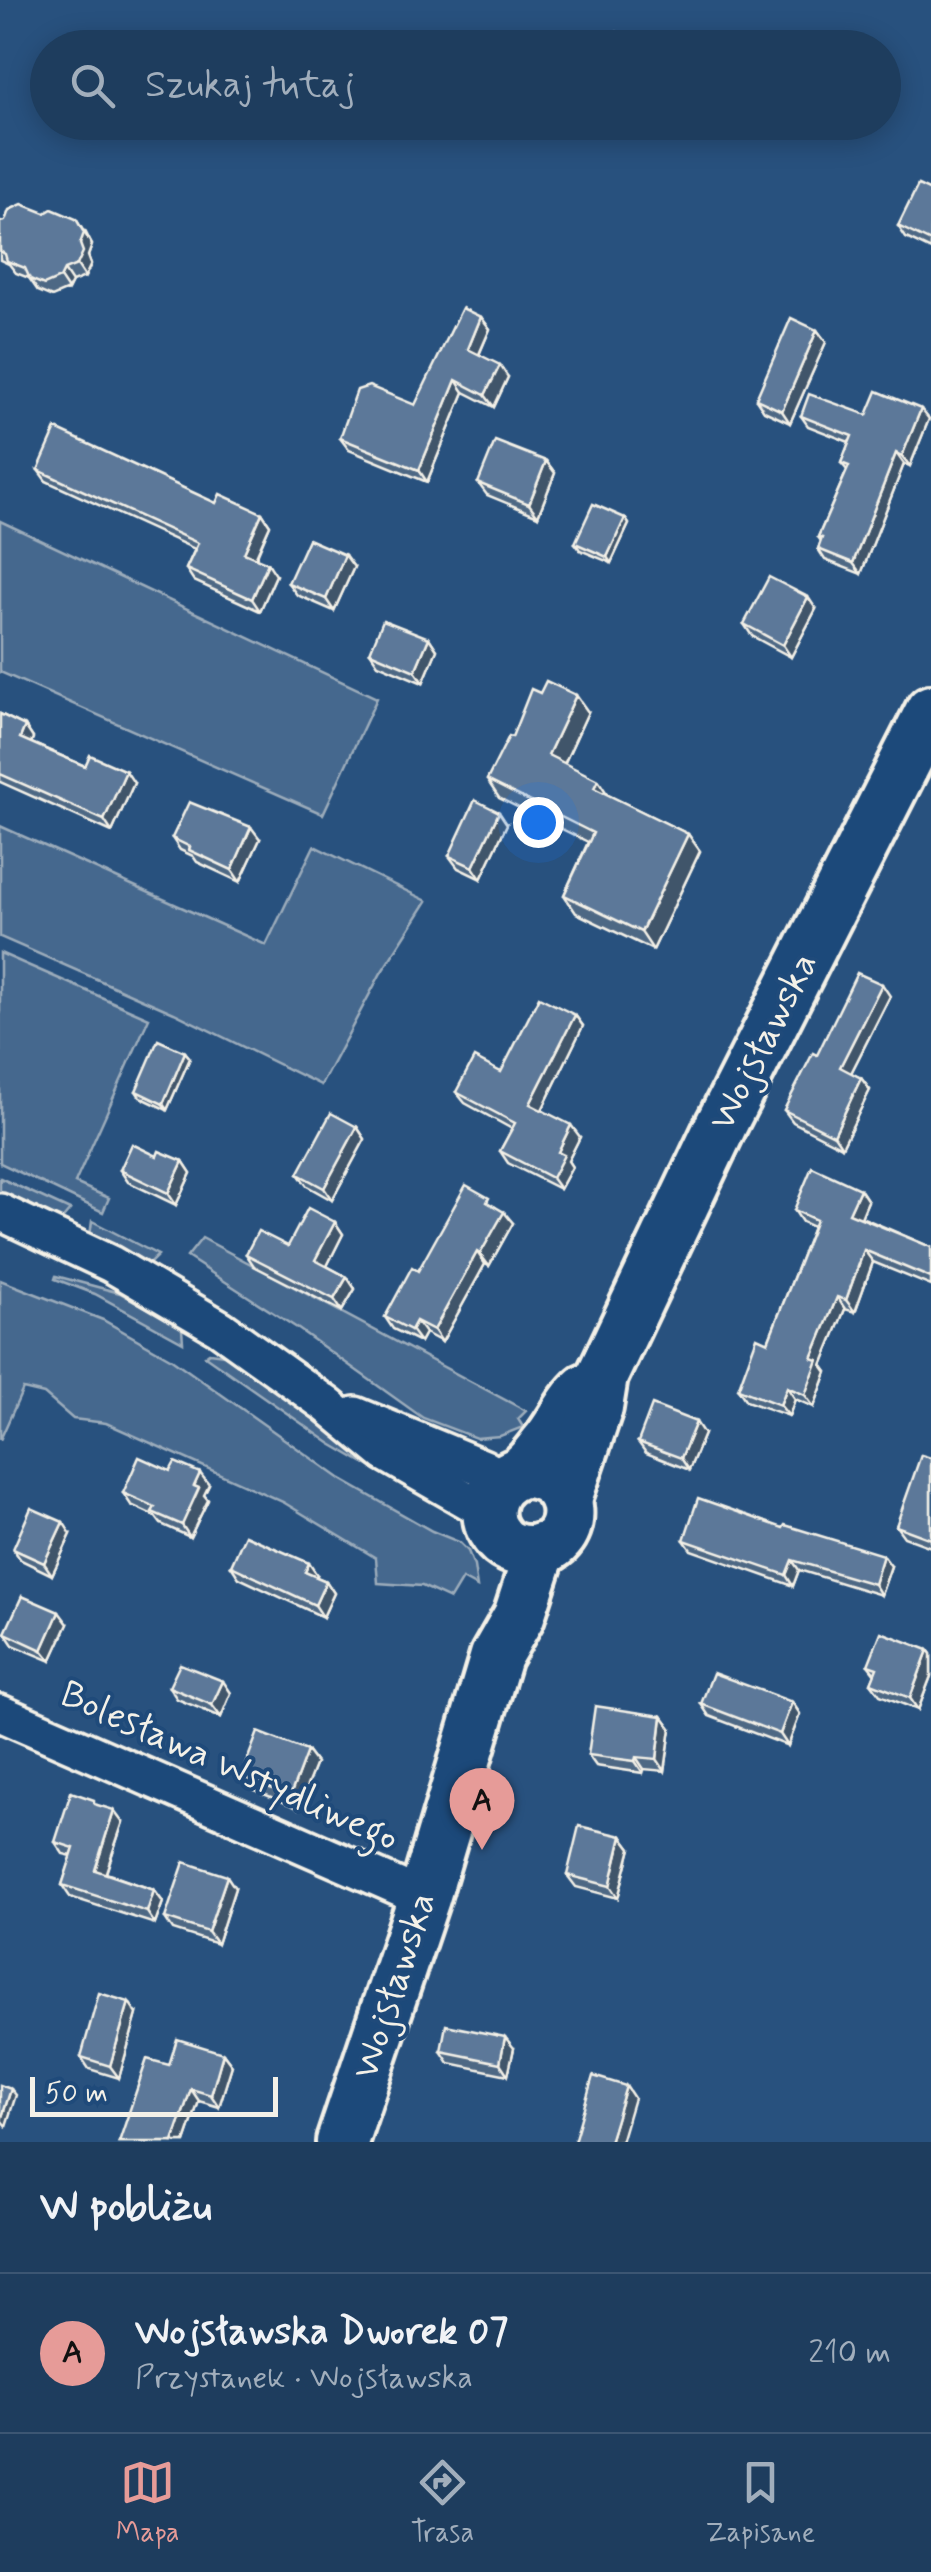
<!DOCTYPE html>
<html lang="pl">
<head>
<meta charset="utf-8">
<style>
  body { margin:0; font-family:Mynerve,sans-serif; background:#264464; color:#f1f3f6 }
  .scale { position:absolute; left:30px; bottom:25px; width:248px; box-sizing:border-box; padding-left:10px; border:5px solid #f4f1e8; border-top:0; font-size:28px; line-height:35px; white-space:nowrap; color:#f4f1e8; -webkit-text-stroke:8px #1f4a7a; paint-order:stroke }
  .you { position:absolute; left:538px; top:822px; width:35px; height:35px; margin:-25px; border:8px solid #fff; border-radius:50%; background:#1a73e8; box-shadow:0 0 0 15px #1a73e833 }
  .badge { display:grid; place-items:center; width:65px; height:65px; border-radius:50%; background:#e69b98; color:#111; font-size:32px; font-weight:700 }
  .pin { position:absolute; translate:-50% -82px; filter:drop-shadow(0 2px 5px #0008) }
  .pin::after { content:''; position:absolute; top:52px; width:35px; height:30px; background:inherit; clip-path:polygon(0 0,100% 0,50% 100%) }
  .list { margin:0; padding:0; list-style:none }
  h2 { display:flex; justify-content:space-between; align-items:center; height:130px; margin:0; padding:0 40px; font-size:42px }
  h2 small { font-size:32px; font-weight:400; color:#a1aebc }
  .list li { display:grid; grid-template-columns:65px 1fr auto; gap:30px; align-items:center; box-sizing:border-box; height:160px; padding:0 40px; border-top:2px solid #3c5673 }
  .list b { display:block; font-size:38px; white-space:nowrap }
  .list p { margin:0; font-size:32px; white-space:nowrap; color:#a1aebc }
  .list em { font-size:32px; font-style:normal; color:#a1aebc }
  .icon { flex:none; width:55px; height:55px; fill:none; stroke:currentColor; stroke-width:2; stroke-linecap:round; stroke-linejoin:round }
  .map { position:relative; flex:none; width:931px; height:2142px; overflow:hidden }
  .search { position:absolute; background:#1e3d5e; box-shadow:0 5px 25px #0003; left:30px; right:30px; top:30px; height:110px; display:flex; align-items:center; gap:25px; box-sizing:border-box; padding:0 35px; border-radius:55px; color:#a1aebc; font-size:38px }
  .sheet { height:290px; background:#1e3d5e }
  nav { display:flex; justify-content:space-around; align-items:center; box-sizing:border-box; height:140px; border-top:2px solid #3c5673; background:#1e3d5e; font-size:28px; color:#a1aebc }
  nav a { display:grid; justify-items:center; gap:5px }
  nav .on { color:#e69b98 }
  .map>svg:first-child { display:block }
  .green { fill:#45688e; stroke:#9cacbb; stroke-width:2.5 }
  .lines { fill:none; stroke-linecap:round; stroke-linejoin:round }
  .street-casing { stroke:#f4f1e8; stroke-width:42 }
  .secondary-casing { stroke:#f4f1e8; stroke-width:58 }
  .street { stroke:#1f4a7a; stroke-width:35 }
  .secondary { stroke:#1f4a7a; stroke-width:50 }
  .wall { fill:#4e6784; stroke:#f4f1e8; stroke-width:2.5 }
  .shaded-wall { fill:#40546b; stroke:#f4f1e8; stroke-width:2.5 }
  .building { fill:#5b7899; stroke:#f4f1e8; stroke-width:2.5 }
  .labels { text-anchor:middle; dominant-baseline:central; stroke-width:8; stroke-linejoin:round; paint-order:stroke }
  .street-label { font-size:38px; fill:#f4f1e8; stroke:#1f4a7a }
</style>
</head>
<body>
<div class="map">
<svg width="931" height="2142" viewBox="0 0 931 2142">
  <rect width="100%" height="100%" fill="#28517e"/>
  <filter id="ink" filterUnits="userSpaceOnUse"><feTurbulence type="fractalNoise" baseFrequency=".01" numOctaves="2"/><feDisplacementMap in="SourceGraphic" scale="20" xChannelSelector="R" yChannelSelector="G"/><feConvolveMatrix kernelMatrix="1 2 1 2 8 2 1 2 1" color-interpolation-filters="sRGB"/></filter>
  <g filter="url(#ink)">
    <!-- green -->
    <g class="green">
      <polygon points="0,521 377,698 323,814 0,672"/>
      <polygon points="0,826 266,945 314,846 427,901 381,973 321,1085 174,1013 0,937"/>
      <polygon points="0,953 149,1018 75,1183 109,1198 103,1212 0,1163"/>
      <polygon points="0,1178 70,1210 59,1223 0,1196"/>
      <polygon points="92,1221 158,1255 148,1265 141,1264 90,1236"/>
      <polygon points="202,1238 526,1411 518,1419 523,1427 500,1436 476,1438 423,1418 297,1328 187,1257"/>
      <polygon points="56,1276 120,1293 178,1325 182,1329 183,1342 95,1294 55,1279"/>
      <polygon points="0,1280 103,1320 170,1358 342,1480 432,1531 459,1542 468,1551 474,1566 477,1587 462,1579 450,1599 422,1586 378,1583 376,1558 283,1502 106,1423 73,1419 44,1394 23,1389 0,1440"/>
      <polygon points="209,1353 224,1355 417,1486 414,1492 331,1444 205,1356"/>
    </g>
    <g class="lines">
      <!-- street casing -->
      <g class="street-casing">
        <g id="street">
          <polyline points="0,1212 111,1264 220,1328 326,1404 385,1453 488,1512"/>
          <polyline points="355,1415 484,1468 504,1480"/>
          <polyline points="0,1713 424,1898"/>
        </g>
      </g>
      <!-- secondary casing -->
      <g class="secondary-casing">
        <g id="secondary">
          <path d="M521 1472C581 1470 582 1551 529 1551 516 1551 503 1546 496 1535 483 1518 488 1492 505 1480 511 1475 519 1474 525 1468 532 1462 539 1453 545 1445 560 1428 569 1404 586 1389"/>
          <polyline points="566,1499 597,1407 602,1376 722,1123 931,711"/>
          <polyline points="342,2142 424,1898 496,1656 519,1616 541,1549"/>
        </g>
      </g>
      <!-- street -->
      <use href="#street" class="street"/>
      <!-- secondary -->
      <use href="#secondary" class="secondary"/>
    </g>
    <!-- wall -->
    <g class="wall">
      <polygon points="931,191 931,250 906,238 898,226"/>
      <polygon points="5,221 85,231 92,245 88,256 91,264 85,277 72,282 68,290 52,297 38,291 29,278 16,273 9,264 0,260 0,222"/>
      <polygon points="481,317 490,329 479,355 508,377 494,407 464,392 427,482 349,450 340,438 415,405"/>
      <polygon points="817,330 826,342 790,423 764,411 756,399"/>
      <polygon points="867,415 929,419 910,466 904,464 861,574 825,560 818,549 821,541 818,537 847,470 841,463 849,442 808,426 801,416"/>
      <polygon points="546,461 555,473 538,516 487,495 478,483"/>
      <polygon points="38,470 216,503 262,513 270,525 256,558 276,575 260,611 194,581 186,569 195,549 46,481"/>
      <polygon points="625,518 629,524 611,563 580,550 575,543"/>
      <polygon points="354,567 334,611 297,595 288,583"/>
      <polygon points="816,609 791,657 752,636 744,624"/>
      <polygon points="429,638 437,650 423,683 378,664 370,652"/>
      <polygon points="588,712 564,764 608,795 688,834 700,851 653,950 576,913 564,895 588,842 499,798 487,780 512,737"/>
      <polygon points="0,714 25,726 33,738 31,743 85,766 134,783 112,832 0,782"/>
      <polygon points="507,824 481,879 458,868 449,856"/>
      <polygon points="172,838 260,839 240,882 197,862 193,856 180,850"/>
      <polygon points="890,996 851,1073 861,1078 870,1090 842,1147 793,1122 784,1110 817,1055"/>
      <polygon points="575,1015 583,1026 542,1110 580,1137 568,1161 572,1167 560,1189 508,1163 500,1151 512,1129 465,1103 456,1092 501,1072"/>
      <polygon points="185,1052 190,1058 167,1110 140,1097 136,1091"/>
      <polygon points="357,1127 365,1139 332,1200 307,1186 298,1174"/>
      <polygon points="157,1156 183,1161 191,1173 176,1205 128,1182 120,1170"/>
      <polygon points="860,1189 868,1201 861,1217 931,1247 931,1286 873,1262 855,1312 845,1309 822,1365 827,1372 814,1407 795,1399 789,1416 746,1401 738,1389 768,1342 813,1227 802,1222 794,1210"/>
      <polygon points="495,1207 513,1223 489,1266 485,1264 442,1342 425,1333 420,1342 393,1329 385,1317 418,1271"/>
      <polygon points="335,1222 343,1234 327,1266 347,1277 355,1289 342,1311 254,1266 246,1254 288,1246"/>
      <polygon points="704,1434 689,1470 646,1453 638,1442"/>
      <polygon points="931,1458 931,1547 904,1537 896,1526"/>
      <polygon points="170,1471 209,1485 204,1495 208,1500 190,1537 161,1524 155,1516 131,1505 123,1493"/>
      <polygon points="71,1534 52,1575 21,1560 13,1549"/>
      <polygon points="684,1540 891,1566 881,1595 799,1570 793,1586 691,1550"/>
      <polygon points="231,1566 317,1575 316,1577 326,1581 334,1593 323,1617 239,1578"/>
      <polygon points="68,1624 51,1661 13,1645 5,1633"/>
      <polygon points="928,1650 931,1654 931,1676 918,1710 880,1695 871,1683 875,1674 868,1665"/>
      <polygon points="169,1687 231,1693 221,1717 177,1699"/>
      <polygon points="792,1702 800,1714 788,1746 709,1716 701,1704"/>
      <polygon points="662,1716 671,1728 665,1771 644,1769 643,1773 596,1766 588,1755"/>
      <polygon points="307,1751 316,1763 298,1808 249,1788 241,1776"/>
      <polygon points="97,1805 123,1822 106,1873 154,1890 163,1902 155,1924 70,1897 62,1885 72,1856 63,1854 55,1842"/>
      <polygon points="622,1836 631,1848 618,1898 576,1887 567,1875"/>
      <polygon points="235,1888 217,1944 173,1930 165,1918"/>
      <polygon points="137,2014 119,2078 89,2069 81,2057"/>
      <polygon points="514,2048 508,2075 449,2063 441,2051"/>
      <polygon points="223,2053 232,2065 219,2107 199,2101 185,2142 119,2142 169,2065"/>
    </g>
    <!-- shaded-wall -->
    <g class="shaded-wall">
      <polygon points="76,219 92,245 88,256 91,264 85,277 77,265 80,244"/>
      <polygon points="64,270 72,282 68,290 60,278"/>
      <polygon points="481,317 490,329 476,361 468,349"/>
      <polygon points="817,330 826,342 790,423 782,411"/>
      <polygon points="500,365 508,377 494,407 485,395"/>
      <polygon points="456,380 464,392 427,482 419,470"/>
      <polygon points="921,409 929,419 910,466 902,456"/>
      <polygon points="896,453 904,464 861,574 853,563"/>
      <polygon points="546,461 555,473 538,516 529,504"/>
      <polygon points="262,513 270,525 252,565 244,553"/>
      <polygon points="625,518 629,524 611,563 607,557"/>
      <polygon points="345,555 354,567 334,611 326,599"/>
      <polygon points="268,563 276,575 260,611 252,599"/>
      <polygon points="808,597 816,609 791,657 783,645"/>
      <polygon points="429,638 437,650 423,683 415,671"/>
      <polygon points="576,695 588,712 560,773 548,755"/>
      <polygon points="25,726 33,738 28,749 20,738"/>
      <polygon points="126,771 134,783 112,832 104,820"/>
      <polygon points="598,780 610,798 594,788"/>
      <polygon points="499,812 507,824 481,879 473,867"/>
      <polygon points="251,827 260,839 240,882 232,870"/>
      <polygon points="688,834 700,851 653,950 641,932"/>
      <polygon points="882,984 890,996 848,1079 840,1067"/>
      <polygon points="575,1015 583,1026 539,1116 530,1104"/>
      <polygon points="185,1052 190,1058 167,1110 163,1104"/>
      <polygon points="861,1078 870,1090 842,1147 834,1135"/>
      <polygon points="571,1125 580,1137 568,1161 572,1167 560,1189 552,1178 558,1152"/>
      <polygon points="357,1127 365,1139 332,1200 324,1188"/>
      <polygon points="183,1161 191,1173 176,1205 168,1193"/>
      <polygon points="860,1189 868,1201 858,1225 849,1213"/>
      <polygon points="504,1212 513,1223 489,1266 480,1254"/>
      <polygon points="335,1222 343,1234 324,1272 315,1260"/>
      <polygon points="864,1250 873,1262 855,1312 846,1300"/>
      <polygon points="477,1252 485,1264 442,1342 434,1330"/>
      <polygon points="347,1277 355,1289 342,1311 334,1299"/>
      <polygon points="837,1297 845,1309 822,1365 827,1372 814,1407 805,1395 812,1358"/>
      <polygon points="416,1321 425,1333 420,1342 411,1330"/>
      <polygon points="787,1387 795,1399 789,1416 780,1405"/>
      <polygon points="696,1422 704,1434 689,1470 681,1458"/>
      <polygon points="200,1473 209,1485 204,1495 208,1500 190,1537 182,1525 194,1486"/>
      <polygon points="63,1522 71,1534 52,1575 44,1563"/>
      <polygon points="883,1555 891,1566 881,1595 874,1584"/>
      <polygon points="792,1560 799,1570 793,1586 786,1575"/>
      <polygon points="309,1563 317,1575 314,1584 305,1572"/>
      <polygon points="326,1581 334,1593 323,1617 315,1605"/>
      <polygon points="59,1612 68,1624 51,1661 42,1650"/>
      <polygon points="928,1650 931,1654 931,1676 918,1710 910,1698"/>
      <polygon points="223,1681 231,1693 221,1717 212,1705"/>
      <polygon points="792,1702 800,1714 788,1746 780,1734"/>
      <polygon points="662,1716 671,1728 665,1771 657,1759"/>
      <polygon points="307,1751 316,1763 298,1808 290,1796"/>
      <polygon points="636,1757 644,1769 643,1773 635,1761"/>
      <polygon points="114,1810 123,1822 103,1881 95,1870"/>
      <polygon points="622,1836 631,1848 618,1898 610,1886"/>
      <polygon points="227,1876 235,1888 217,1944 208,1932"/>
      <polygon points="154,1890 163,1902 155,1924 147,1912"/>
      <polygon points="129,2002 137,2014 119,2078 110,2066"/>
      <polygon points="505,2037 514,2048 508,2075 500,2063"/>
      <polygon points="223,2053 232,2065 219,2107 211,2095"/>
      <polygon points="626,2086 634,2098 621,2142 609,2142"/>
      <polygon points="11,2089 16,2095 6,2126 1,2120"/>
      <polygon points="191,2089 199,2101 185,2142 173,2142"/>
    </g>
    <!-- building -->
    <g class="building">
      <polygon points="617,32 650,41 652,39 669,48 610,48"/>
      <polygon points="918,185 931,191 931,242 898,226"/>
      <polygon points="22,204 45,213 52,209 76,219 84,233 80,244 83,252 77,265 64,270 60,278 44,285 30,279 25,268 7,261 5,254 0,251 0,222 5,221 9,210"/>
      <polygon points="462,308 481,317 468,349 500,365 485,395 456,380 419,470 340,438 357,390 369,386 415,405"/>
      <polygon points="791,318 817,330 782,411 756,399"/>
      <polygon points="877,391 921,409 902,456 896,453 853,563 818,549 822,538 818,537 849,466 841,463 852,436 801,416 809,394 867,415"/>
      <polygon points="56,429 216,503 220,494 262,513 244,553 268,563 252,599 186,569 198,543 38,470"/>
      <polygon points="495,441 546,461 529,504 478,483"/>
      <polygon points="593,504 625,518 607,557 575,543"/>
      <polygon points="308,539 345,555 326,599 288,583"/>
      <polygon points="769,577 808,597 783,645 744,624"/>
      <polygon points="383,620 429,638 415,671 370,652"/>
      <polygon points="546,681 576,695 548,755 598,780 594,788 688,834 641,932 564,895 593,833 487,780 509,736 512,737 531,689 540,693"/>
      <polygon points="0,714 25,726 20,738 52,752 85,766 90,755 126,771 104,820 0,774"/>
      <polygon points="475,800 499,812 473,867 449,856"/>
      <polygon points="189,802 251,827 232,870 189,850 190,847 172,838"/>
      <polygon points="857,973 882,984 840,1067 861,1078 834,1135 784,1110 813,1053 817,1055"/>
      <polygon points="539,997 575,1015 530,1104 571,1125 558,1152 564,1155 552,1178 500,1151 515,1123 456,1092 474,1058 501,1072"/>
      <polygon points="158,1040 185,1052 163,1104 136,1091"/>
      <polygon points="331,1113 357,1127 324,1188 298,1174"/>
      <polygon points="132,1144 157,1156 159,1151 183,1161 168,1193 120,1170"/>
      <polygon points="812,1167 860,1189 849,1213 931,1247 931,1278 864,1250 846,1300 837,1297 812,1358 818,1360 805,1395 787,1387 780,1405 738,1389 757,1337 768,1342 816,1220 794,1210"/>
      <polygon points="466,1185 489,1198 487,1202 504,1212 480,1254 477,1252 434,1330 416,1321 411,1330 385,1317 412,1267 418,1271"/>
      <polygon points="308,1208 335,1222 315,1260 347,1277 334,1299 246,1254 258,1231 288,1246"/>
      <polygon points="652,1405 696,1422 681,1458 638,1442"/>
      <polygon points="921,1455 931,1458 931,1539 896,1526"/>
      <polygon points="139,1457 170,1471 175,1462 200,1473 194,1486 199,1488 182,1525 152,1512 155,1507 123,1493"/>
      <polygon points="698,1498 783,1528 785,1525 883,1555 874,1584 792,1560 786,1575 684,1540"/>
      <polygon points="31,1508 63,1522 44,1563 13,1549"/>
      <polygon points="245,1535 309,1563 305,1572 326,1581 315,1605 231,1566"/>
      <polygon points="22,1596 59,1612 42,1650 5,1633"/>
      <polygon points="881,1632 928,1650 910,1698 871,1683 877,1668 868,1665"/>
      <polygon points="180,1664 223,1681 212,1705 169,1687"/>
      <polygon points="713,1673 792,1702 780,1734 701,1704"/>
      <polygon points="595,1706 662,1716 657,1759 636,1757 635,1761 588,1755"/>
      <polygon points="258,1732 307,1751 290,1796 241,1776"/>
      <polygon points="71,1792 94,1800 94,1804 114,1810 95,1870 154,1890 147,1912 62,1885 74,1848 55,1842"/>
      <polygon points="579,1826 622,1836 610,1886 567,1875"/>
      <polygon points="184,1862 227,1876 208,1932 165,1918"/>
      <polygon points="99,1993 129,2002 110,2066 81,2057"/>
      <polygon points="446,2025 505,2037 500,2063 441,2051"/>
      <polygon points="177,2039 223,2053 211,2095 191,2089 173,2142 119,2142 147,2059 169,2065"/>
      <polygon points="593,2076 626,2086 609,2142 574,2142"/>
      <polygon points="0,2085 11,2089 1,2120 0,2120"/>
    </g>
  </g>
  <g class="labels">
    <!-- street labels -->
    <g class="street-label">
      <text transform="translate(764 1042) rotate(-63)">Wojsławska</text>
      <text transform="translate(229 1767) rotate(24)">Bolesława Wstydliwego</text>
      <text transform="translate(395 1986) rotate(-72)">Wojsławska</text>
    </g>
  </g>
</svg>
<div class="scale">50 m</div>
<div class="you"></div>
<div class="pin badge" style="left:482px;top:1850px">A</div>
<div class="search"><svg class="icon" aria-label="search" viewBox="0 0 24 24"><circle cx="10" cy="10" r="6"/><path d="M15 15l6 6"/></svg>Szukaj tutaj</div>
</div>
<section class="sheet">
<h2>W pobliżu<small></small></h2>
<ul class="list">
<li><span class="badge">A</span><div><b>Wojsławska Dworek 07</b><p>Przystanek · Wojsławska</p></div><em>210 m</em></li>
</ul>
</section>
<nav>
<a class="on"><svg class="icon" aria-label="map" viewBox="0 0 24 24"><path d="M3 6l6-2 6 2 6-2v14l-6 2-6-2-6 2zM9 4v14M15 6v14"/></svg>Mapa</a>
<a><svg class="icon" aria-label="directions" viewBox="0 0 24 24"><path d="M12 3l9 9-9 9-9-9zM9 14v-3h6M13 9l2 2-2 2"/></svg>Trasa</a>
<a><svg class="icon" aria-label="saved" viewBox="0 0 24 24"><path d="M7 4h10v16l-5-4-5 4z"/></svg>Zapisane</a>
</nav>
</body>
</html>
